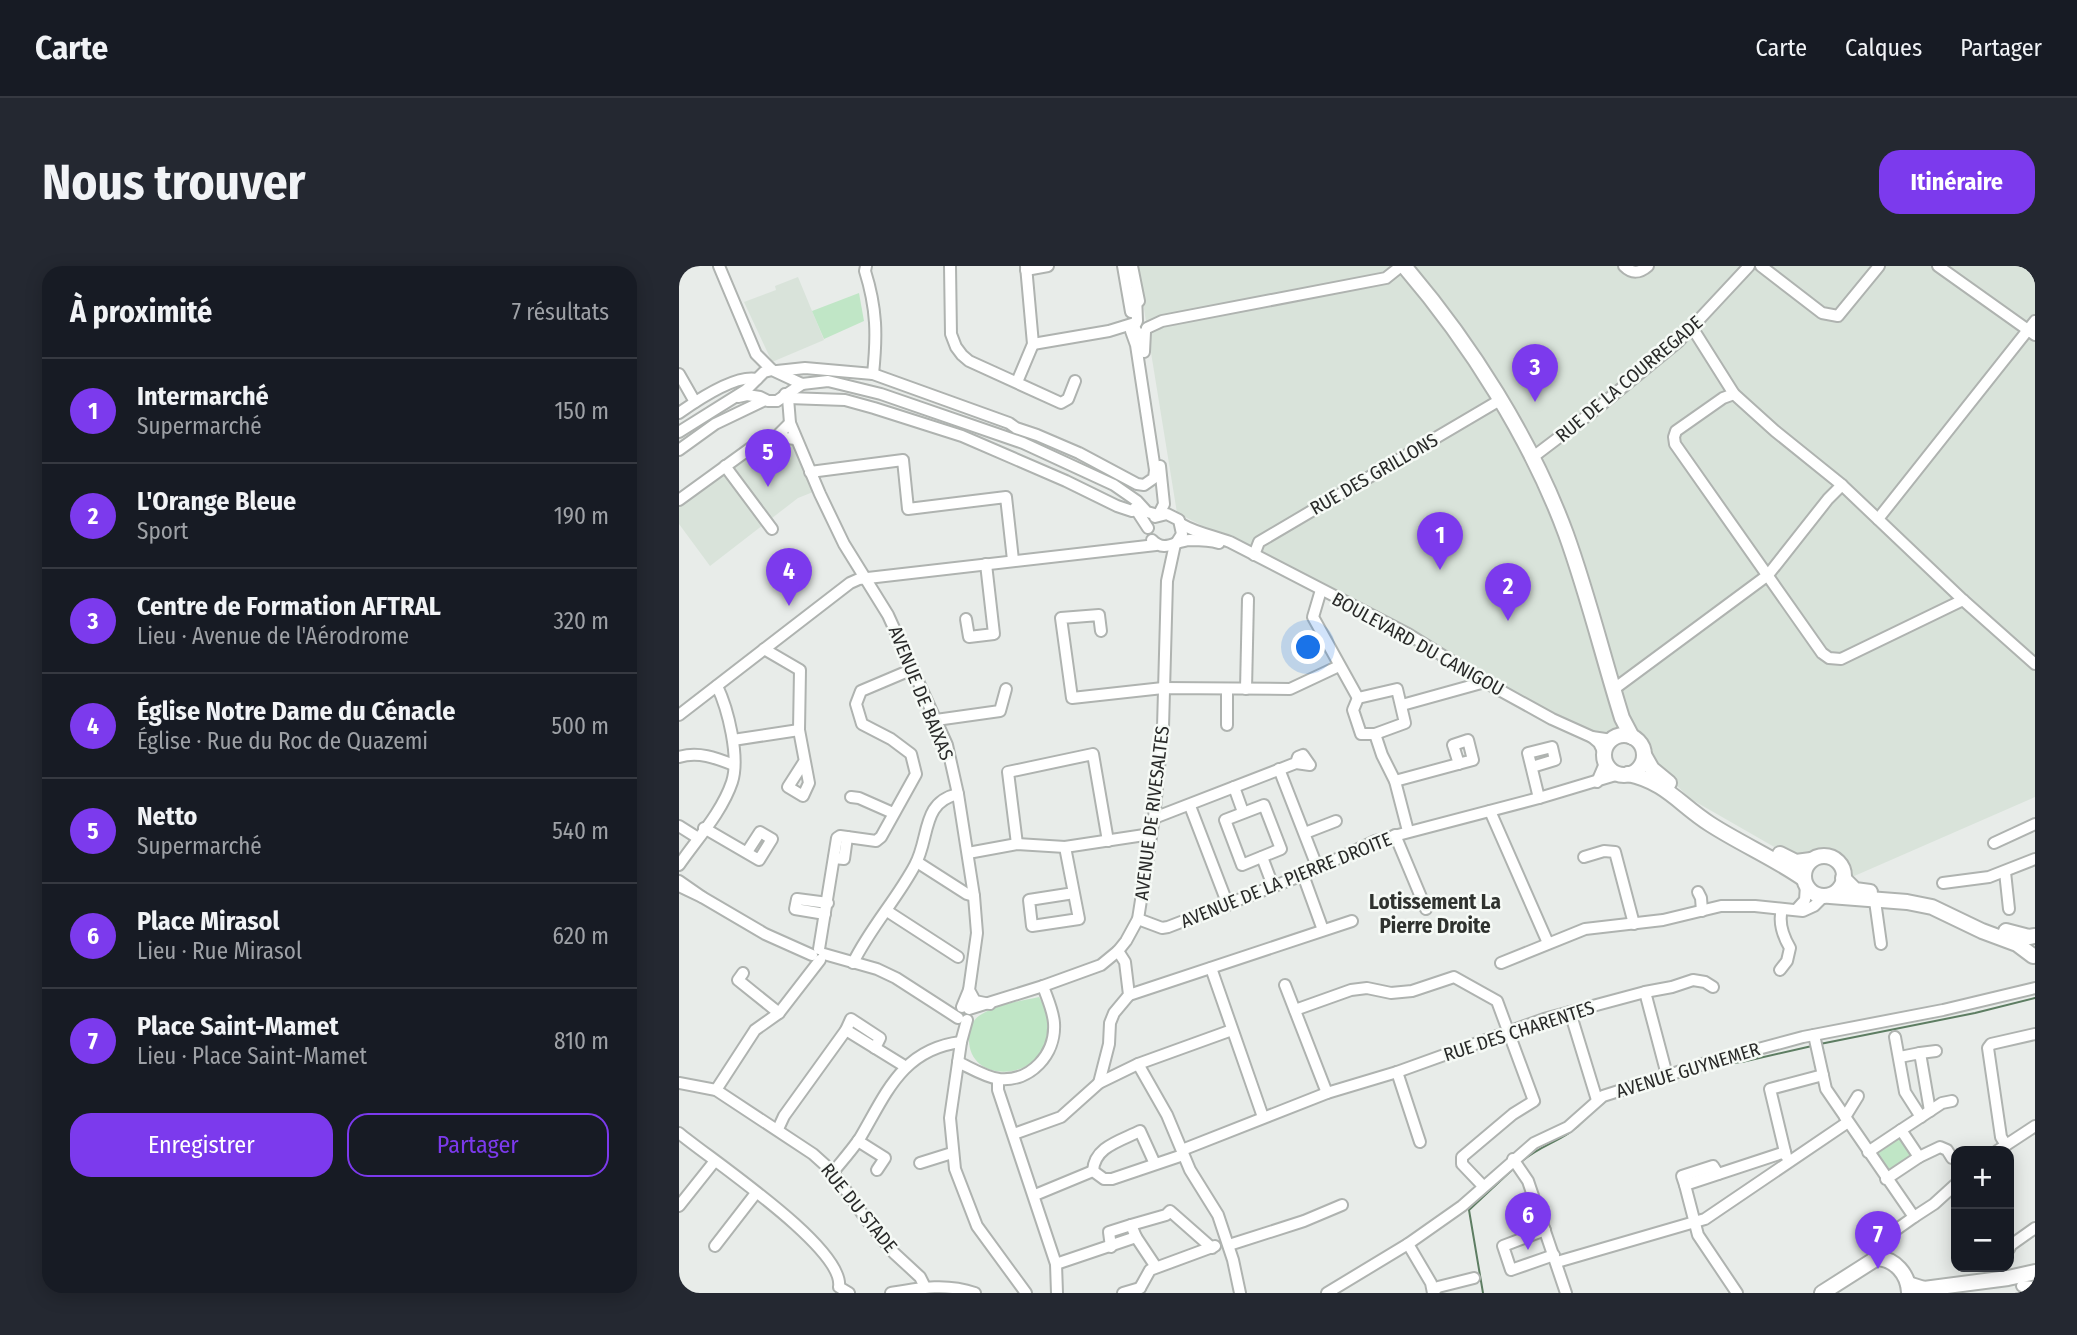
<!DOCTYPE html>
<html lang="fr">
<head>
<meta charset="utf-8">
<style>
  body { margin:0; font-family:"Fira Sans Condensed",sans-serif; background:#242831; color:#f1f3f6 }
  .controls { position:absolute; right:21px; bottom:21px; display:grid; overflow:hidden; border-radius:14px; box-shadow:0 4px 18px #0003 }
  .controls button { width:63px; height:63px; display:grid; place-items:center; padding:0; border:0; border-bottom:2px solid #363941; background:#171b24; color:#f1f3f6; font:35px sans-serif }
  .you { position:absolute; left:630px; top:382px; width:24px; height:24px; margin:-18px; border:5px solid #fff; border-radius:50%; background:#1a73e8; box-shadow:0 0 0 10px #1a73e833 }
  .badge { display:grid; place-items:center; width:46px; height:46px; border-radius:50%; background:#7c3aed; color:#fff; font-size:23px; font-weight:700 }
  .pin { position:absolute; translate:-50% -58px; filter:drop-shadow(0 2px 4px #0008) }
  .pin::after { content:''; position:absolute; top:37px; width:24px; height:21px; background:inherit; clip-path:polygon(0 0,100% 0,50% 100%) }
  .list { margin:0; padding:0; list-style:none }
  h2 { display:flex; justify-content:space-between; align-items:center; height:91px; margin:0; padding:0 28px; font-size:30px }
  h2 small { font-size:23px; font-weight:400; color:#9ea1a6 }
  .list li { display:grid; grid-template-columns:46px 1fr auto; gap:21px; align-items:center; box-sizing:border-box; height:105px; padding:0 28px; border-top:2px solid #363941 }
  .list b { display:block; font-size:26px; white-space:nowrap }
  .list p { margin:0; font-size:23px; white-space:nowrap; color:#9ea1a6 }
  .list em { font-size:23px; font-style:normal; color:#9ea1a6 }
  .actions { display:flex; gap:14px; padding:21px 28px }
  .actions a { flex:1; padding:16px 0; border:2px solid #7c3aed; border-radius:21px; text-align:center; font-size:24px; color:#7c3aed }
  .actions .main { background:#7c3aed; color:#fff }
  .map { position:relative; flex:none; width:1356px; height:1027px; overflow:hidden; border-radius:21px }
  header { display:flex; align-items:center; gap:42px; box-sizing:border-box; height:98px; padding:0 35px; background:#171b24; border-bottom:2px solid #363941 }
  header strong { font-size:33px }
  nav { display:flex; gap:38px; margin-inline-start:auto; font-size:24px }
  .intro { display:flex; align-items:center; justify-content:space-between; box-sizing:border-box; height:168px; padding:0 42px }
  h1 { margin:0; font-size:49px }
  .button { padding:18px 32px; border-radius:21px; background:#7c3aed; color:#fff; font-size:24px; font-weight:700 }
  main { display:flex; gap:42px; padding:0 42px }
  aside { flex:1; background:#171b24; border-radius:21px; box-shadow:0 4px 18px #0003 }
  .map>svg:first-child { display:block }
  .built { fill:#d9e3da }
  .green { fill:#c0e6c6 }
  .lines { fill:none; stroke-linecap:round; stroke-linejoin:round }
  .stream { stroke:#5d7d62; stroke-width:2 }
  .minor-casing { stroke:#afb3b0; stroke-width:14 }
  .major-casing { stroke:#afb3b0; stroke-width:18 }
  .minor { stroke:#fff; stroke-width:10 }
  .major { stroke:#fff; stroke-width:14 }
  .labels { text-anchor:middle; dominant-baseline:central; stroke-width:5; stroke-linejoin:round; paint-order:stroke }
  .street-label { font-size:19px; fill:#292a29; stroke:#f6faf6 }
  .neighbourhood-label { font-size:21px; font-weight:bold; fill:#2f322f; stroke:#f6faf6 }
</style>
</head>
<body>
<header>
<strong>Carte</strong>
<nav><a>Carte</a><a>Calques</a><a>Partager</a></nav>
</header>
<div class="intro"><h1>Nous trouver</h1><a class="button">Itinéraire</a></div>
<main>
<aside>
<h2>À proximité<small>7 résultats</small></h2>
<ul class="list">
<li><span class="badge">1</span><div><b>Intermarché</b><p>Supermarché</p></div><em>150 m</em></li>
<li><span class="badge">2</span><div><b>L'Orange Bleue</b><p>Sport</p></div><em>190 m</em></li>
<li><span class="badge">3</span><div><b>Centre de Formation AFTRAL</b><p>Lieu · Avenue de l'Aérodrome</p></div><em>320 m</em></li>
<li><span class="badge">4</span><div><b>Église Notre Dame du Cénacle</b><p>Église · Rue du Roc de Quazemi</p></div><em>500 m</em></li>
<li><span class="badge">5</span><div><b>Netto</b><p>Supermarché</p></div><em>540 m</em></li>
<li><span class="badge">6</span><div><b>Place Mirasol</b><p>Lieu · Rue Mirasol</p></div><em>620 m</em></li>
<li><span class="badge">7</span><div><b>Place Saint-Mamet</b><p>Lieu · Place Saint-Mamet</p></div><em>810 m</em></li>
</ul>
<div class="actions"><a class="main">Enregistrer</a><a>Partager</a></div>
</aside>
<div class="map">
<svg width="1356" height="1027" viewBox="0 0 1356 1027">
  <rect width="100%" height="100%" fill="#e8ece9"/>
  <!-- built -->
  <g class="built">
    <polygon points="458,0 1356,0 1356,531 1173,611 1165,593 1152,587 1145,586 1125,594 1118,594 1010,532 987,508 970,485 919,470 866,445 727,362 498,247"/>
    <polygon points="119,11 145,74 93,96 65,36 97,24 96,20"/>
    <polygon points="112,167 134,226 119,232 31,300 0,258 0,235 84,174"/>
  </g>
  <!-- green -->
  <g class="green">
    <polygon points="180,27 185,55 145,73 133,45"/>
    <path d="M360 731C369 746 373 758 368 776 355 816 287 817 290 770 290 761 295 752 303 748 319 738 342 735 360 731Z"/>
    <path d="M1218 872 1225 875 1233 890 1214 904H1210C1190 889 1202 882 1218 872Z"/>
  </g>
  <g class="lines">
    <!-- stream -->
    <g class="stream">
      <polyline points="1141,778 1296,747 1356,732"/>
      <polyline points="1042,798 1063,796 1133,780"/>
      <polyline points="939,831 1033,801"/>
      <polyline points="918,842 927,835"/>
      <path d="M842 896C863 877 887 875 906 853"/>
      <polyline points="804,1027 790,944 835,902"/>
    </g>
    <!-- minor casing -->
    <g class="minor-casing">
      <g id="minor">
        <polyline points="40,0 77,88 93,104"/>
        <path d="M187 0 186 5C198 43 198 70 194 108"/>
        <polyline points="271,0 272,68 277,81 283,89 290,95 382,137 389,133 396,115"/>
        <polyline points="444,0 452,46"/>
        <polyline points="453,0 460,35"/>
        <path d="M945 0C953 8 961 7 969 0"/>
        <polyline points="1082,0 1143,47 1159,50 1200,0"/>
        <polyline points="1259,0 1356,69"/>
        <polyline points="347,4 369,0"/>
        <polyline points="457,29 458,55 455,61 460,70"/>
        <polyline points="468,62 483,55 707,12 722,0"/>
        <polyline points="354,78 430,65 456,57"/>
        <polyline points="465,86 466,66"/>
        <polyline points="98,105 126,102 194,108 330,157 337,162 358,169 400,187 458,218 465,219 475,212 476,204 457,79 452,65"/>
        <polyline points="0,108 16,136"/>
        <polyline points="338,116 354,78 347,0"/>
        <polyline points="106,128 109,132 111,157 141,228 165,278 209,349 268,479 279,528 295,630 298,667 290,724 296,735 311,738"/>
        <polyline points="1055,128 1044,132 997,165 995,171 996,178 1143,387 1150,392 1162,393 1284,334"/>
        <polyline points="59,131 68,129 81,131 89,135 98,135 123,118"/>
        <polyline points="109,132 166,134 195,142 283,170 387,215 438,240 453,245 457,243"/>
        <path d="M0 147C17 135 57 108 78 113"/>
        <polyline points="111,157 97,171 117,173"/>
        <polyline points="0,166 67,124 85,106 93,104 123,118 149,115 202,128 344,177 435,219 458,235 468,246 479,249"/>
        <polyline points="0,184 36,158 86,134"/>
        <polyline points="854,191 916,144 1000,75 1070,0"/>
        <polyline points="46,200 93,263"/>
        <polyline points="131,206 224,194 229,243 327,231 334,294"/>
        <polyline points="1163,219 1284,334 1356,398"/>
        <polyline points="0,234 84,173 97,171"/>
        <polyline points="456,242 469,262"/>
        <polyline points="480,248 485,238 481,200"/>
        <polyline points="476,251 488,248 500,254 503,268 498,276"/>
        <polyline points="1199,253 1356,55"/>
        <path d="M502 258C517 267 535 270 551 276L729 368 806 416 873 453 913 471 933 474"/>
        <path d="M473 274C486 287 495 275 511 274 520 274 531 274 540 277"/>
        <polyline points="575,289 580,276 821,134"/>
        <polyline points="642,324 634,351 679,432"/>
        <polyline points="287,353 290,371 315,368 307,298"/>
        <polyline points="422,365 420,349 382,352 393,432 484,422 611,423 660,400"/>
        <polyline points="85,383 121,404 120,464 130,517 124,530 109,521 125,496"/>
        <polyline points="548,423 548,459"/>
        <polyline points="567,423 569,333"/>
        <polygon points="718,423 726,457 696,468 682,468 674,444 679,432"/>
        <polyline points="935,423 1089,309 1149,233 1163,219 1096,165 1055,128 1014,63"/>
        <polyline points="723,439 806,416"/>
        <polyline points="0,449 171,317 180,313 477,279"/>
        <polyline points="257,454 321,445 327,423"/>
        <polyline points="696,468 703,489 716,515 729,565"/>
        <polyline points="913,471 920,477 926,489"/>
        <polyline points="54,474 120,464"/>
        <path d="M0 491C19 485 37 492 55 499"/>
        <polyline points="853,501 876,494 873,481 849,487 860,532"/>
        <polyline points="600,503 639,603"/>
        <polyline points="716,515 794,494 789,474 774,479 780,498"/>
        <polyline points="918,516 927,495"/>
        <polyline points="555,521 564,546"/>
        <polyline points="172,531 180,532 214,547"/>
        <polygon points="585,539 602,583 563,599 546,554"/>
        <polyline points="511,540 549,639"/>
        <polyline points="811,545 869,677"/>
        <polyline points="475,552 617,497 619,491 624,489 631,499 617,497"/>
        <polyline points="0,560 19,572"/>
        <polyline points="25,562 80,594 93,573 81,566 68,586"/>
        <polyline points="626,567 657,555"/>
        <polyline points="716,569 747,643"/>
        <polyline points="1315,577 1356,558"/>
        <polyline points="338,578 329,506 414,488 429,575"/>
        <polyline points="386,581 400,653 353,660 350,634 395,627"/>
        <polyline points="289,587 338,578 386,581 472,568"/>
        <polyline points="583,591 594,620"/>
        <polyline points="905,591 925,585 936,586 955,658"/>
        <polyline points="155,592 165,593 168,571"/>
        <polyline points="238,596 288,628 295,630"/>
        <path d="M0 599C18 573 43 546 53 516 61 491 49 443 38 420"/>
        <polyline points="1326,606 1330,643"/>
        <polyline points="624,609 644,664"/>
        <polyline points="0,615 23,631 0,620"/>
        <polyline points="1264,617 1310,611 1356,593"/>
        <polyline points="1019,626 1022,632 1023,645"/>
        <polyline points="23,631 86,668 133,689"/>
        <polyline points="1196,635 1202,678"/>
        <polyline points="1117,644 1126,634 1127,619"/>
        <polyline points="208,645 279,691"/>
        <polyline points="146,648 116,643 118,633 149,637"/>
        <polyline points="459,653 483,662 489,661 624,609 696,575 860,532 940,508"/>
        <polyline points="140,683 158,572 161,570 197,575 202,571 237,508 232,488 212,473 183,458 177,438 182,425 234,403"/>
        <polyline points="145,688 198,703 217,712 279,752"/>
        <path d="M174 697C191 662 218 633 236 599 251 572 242 536 279 528"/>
        <polyline points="822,697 906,663 984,654 1042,640 1076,640 1124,645 1135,640 1145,630"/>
        <polyline points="532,702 584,851"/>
        <path d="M1101 704 1108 695 1111 682C1104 670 1099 657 1103 643"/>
        <polyline points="64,707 59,714 100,747"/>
        <polyline points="606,719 648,827"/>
        <polyline points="966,726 988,809"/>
        <polyline points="450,729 673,655"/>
        <polyline points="283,741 290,724 290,743 364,720 422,699 439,685 447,675 459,653 475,552 484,461 488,315 496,278"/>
        <polyline points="616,744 672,724 688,722 712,727 733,725 775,711 818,735 855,835 834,848 783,891 783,898 804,920"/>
        <polyline points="891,746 918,834"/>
        <polyline points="288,754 282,776 271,852 276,903 298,960 347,1027"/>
        <polyline points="167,764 227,801"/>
        <polyline points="1135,769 1147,823 1235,951 1211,968 1198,992"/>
        <polyline points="1216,771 1226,826 1242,851"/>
        <polyline points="1241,787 1257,785"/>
        <polyline points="1221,791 1241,787 1251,845"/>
        <path d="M279 796C292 802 306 811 320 813 352 816 377 788 375 757 374 744 368 732 364 720"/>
        <polyline points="459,798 488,849 511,904 539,949 554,994 561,1027"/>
        <polyline points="718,806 741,876"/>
        <polyline points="319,813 319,824 377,998 378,1027"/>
        <polyline points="0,817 37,824 134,888 154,906 187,953 215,987 241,1011 246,1021"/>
        <polyline points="420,817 430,778 431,757 435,747 450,729 446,696 439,685"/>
        <polyline points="37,824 76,764 100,747 141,694"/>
        <polyline points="1166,851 1179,830"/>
        <polyline points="99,863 105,850 167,764 172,753 201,772 196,782"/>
        <polyline points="1222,864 1263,837 1273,835"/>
        <path d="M0 867C31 893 166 982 160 1021L170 1027"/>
        <polyline points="335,868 382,851 420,817 459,798 553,764"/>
        <polyline points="179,875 206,892 198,904"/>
        <polyline points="1327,879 1322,871 1309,782 1312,778 1356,768"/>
        <polyline points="503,884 648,827 718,806 865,753 966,726 993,721 1014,714 1026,716 1034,721"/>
        <polyline points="1318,885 1356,860"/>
        <polyline points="1189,886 1222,864 1240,891 1207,913"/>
        <polyline points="1107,890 1091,823 1144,809"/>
        <polyline points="1240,891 1261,881 1268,884 1273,892"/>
        <polyline points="834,893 849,915 887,1027"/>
        <polyline points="241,897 273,887"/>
        <path d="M414 905C415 881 441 875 461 865L476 898"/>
        <path d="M154 906C163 895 173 884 181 872 207 828 223 783 282 776"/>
        <polyline points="1006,919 1003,910 1034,900 1039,908"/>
        <polyline points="356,929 414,905 425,913 433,913 504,889"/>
        <polyline points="0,940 35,896"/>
        <polyline points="1235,951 1255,938 1277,918"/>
        <polyline points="866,964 824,980 832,1004 875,989"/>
        <polyline points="457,971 477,1001"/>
        <polyline points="729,978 752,1017 754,1027"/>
        <polyline points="550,979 625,955 663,939"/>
        <polyline points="36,980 77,927"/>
        <polyline points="432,981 430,966 452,959"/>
        <polyline points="1330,983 1332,979 1356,962"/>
        <polyline points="878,996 1026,953 1169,856"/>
        <polyline points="377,998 457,971 452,959 487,949 491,945 533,982"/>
        <polyline points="1343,1020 1356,1021"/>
        <polyline points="461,1022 471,1004 536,980"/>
        <polyline points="754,1026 759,1021 795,1012"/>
        <path d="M212 1027C241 1022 267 1017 296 1027"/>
        <polyline points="444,1027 461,1022"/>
        <polyline points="648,1027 729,978 783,940 855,877 889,861 924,830 1027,797 1124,771 1264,744 1356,722"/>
        <polyline points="1058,1027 1019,969 1006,919 1106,886"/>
      </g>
    </g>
    <!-- major casing -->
    <g class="major-casing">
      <g id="major">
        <path d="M725 0C791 77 852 173 887 268 909 329 924 391 943 452L953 471"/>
        <circle cx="945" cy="489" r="20"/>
        <polyline points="965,489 973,503 990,517"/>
        <path d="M949 508C987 516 1001 539 1031 558 1062 578 1095 592 1125 613"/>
        <polyline points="1101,588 1117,596 1132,594"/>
        <circle cx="1145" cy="610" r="20"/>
        <polyline points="1164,612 1176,624 1191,626"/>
        <polyline points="1151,630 1228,636 1253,641 1303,665 1338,678 1354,690"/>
        <polyline points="1327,665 1350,671 1356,670"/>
        <polyline points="1229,1018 1245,1023 1329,1012 1356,1006"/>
        <path d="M1143 1027 1198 992C1216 993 1229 1008 1230 1026"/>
      </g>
    </g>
    <!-- minor -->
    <use href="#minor" class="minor"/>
    <!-- major -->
    <use href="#major" class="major"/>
  </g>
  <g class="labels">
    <!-- street labels -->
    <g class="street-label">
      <text transform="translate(950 113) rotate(-40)">RUE DE LA COURREGADE</text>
      <text transform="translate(695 208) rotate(-30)">RUE DES GRILLONS</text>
      <text transform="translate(739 378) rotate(29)">BOULEVARD DU CANIGOU</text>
      <text transform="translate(242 427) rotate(68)">AVENUE DE BAIXAS</text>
      <text transform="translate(473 547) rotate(-83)">AVENUE DE RIVESALTES</text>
      <text transform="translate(607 614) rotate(-22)">AVENUE DE LA PIERRE DROITE</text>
      <text transform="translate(840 765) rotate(-18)">RUE DES CHARENTES</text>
      <text transform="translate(1009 804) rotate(-17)">AVENUE GUYNEMER</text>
      <text transform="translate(180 942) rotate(51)">RUE DU STADE</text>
    </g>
    <!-- neighbourhood labels -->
    <g class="neighbourhood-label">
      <text x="756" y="636">Lotissement La<tspan x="756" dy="24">Pierre Droite</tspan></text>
    </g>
  </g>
</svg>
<div class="controls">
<button>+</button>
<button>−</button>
</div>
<div class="you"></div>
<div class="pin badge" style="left:761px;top:304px">1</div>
<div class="pin badge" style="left:829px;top:355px">2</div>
<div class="pin badge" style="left:856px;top:136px">3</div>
<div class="pin badge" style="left:110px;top:340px">4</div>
<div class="pin badge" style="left:89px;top:221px">5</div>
<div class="pin badge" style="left:849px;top:984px">6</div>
<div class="pin badge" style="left:1199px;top:1003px">7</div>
</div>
</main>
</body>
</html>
